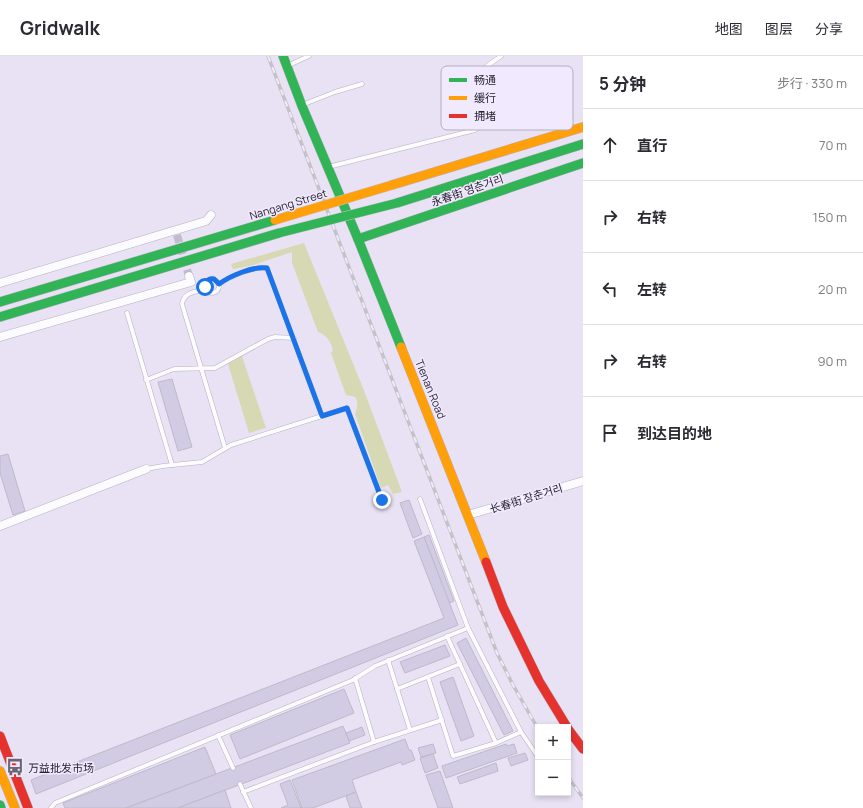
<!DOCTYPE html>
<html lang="zh">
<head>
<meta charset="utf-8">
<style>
  body { margin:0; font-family:Manrope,"Noto Sans SC","Noto Sans KR",sans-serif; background:#f2f2f3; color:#2b2b33 }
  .controls { position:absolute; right:12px; bottom:12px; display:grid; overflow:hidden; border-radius:0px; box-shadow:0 2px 6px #0003 }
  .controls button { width:36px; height:36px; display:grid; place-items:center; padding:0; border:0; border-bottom:1px solid #e1e1e2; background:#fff; color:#2b2b33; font:20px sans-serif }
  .stop { position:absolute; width:12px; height:12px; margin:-9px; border:3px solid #1a73e8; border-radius:50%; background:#fff }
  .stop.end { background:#1a73e8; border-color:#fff; box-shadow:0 1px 4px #0008 }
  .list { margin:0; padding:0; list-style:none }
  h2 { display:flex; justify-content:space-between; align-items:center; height:52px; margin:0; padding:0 16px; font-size:17px }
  h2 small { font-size:13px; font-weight:400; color:#7c7c81 }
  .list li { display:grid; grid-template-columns:26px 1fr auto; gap:12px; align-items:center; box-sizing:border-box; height:72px; padding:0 16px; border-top:1px solid #e1e1e2 }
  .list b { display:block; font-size:15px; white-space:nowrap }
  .list em { font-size:13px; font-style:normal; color:#7c7c81 }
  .icon { flex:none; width:22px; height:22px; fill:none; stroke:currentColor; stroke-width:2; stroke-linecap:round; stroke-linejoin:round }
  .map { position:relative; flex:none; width:583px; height:752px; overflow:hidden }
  header { display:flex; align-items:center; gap:24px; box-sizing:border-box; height:56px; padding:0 20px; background:#fff; border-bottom:1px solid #e1e1e2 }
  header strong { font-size:19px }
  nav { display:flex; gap:22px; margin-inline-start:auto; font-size:14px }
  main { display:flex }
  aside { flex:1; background:#fff }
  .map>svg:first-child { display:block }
  .green { fill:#d6d9b4 }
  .building { fill:#d1cbe3; stroke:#bebac9 }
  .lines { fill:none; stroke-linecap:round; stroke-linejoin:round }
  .street-tunnel { stroke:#c1bccd; stroke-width:8; stroke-dasharray:8 4; stroke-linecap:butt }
  .lane-casing { stroke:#b7b2c0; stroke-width:5 }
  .street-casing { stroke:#b7b2c0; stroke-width:9 }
  .fast-casing { stroke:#b7b2c0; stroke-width:10 }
  .slow-casing { stroke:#b7b2c0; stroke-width:10 }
  .jam-casing { stroke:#b7b2c0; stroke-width:10 }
  .lane { stroke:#fcfbfd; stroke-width:4 }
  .street { stroke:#fcfbfd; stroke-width:8 }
  .fast { stroke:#30b455; stroke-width:9 }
  .slow { stroke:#ff9f0a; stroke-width:9 }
  .jam { stroke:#e5322d; stroke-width:9 }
  .rail-casing { stroke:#c3c2c7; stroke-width:3.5 }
  .rail { stroke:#f1eaff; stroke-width:2; stroke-dasharray:6; stroke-linecap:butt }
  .fast-bridge-casing { stroke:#c8c4cd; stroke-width:10; stroke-linecap:butt }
  .slow-bridge-casing { stroke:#c8c4cd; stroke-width:10; stroke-linecap:butt }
  .fast-bridge { stroke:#30b455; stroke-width:9 }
  .slow-bridge { stroke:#ff9f0a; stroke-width:9 }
  .route { stroke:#1a73e8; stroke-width:5 }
  .labels { text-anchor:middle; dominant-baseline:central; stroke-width:3; stroke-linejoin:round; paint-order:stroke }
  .street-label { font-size:11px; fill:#27232f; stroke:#f1eaff }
  .poi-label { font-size:11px; fill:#27232f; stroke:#f1eaff; text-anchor:start }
  .key { fill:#f1eaff; stroke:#b4aec1; stroke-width:1 }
  .key-label { font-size:11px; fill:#27232f }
</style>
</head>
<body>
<header>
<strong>Gridwalk</strong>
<nav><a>地图</a><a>图层</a><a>分享</a></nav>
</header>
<main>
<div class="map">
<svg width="583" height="752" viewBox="0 0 583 752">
  <rect width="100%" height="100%" fill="#e8e2f4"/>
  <!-- green -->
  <g class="green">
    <path d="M304 187 363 332 402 436 393 438 388 429 381 432 355 358C357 352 359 347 355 341L346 339 331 297 333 294C330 285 327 279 318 276L292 207V196L250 210 233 213 231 208Z"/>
    <polygon points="242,300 266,372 249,377 228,308"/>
  </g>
  <!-- building -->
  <g class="building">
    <polygon points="172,323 192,391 178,395 158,326"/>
    <polygon points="8,398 25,455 13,459 0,417 0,400"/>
    <polygon points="409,444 422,478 413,482 400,447"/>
    <polygon points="429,479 454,545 449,547 424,481"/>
    <polygon points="424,481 458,569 36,738 31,724 444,562 414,485"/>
    <polygon points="466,582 513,675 504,679 457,587"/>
    <polygon points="445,589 450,600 405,617 400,606"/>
    <polygon points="453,621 474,680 461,685 440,626"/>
    <polygon points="344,633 354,657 240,703 230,679"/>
    <polygon points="343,670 350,687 178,752 126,752"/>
    <polygon points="362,671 365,679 349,685 346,677"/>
    <polygon points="405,683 409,694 411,694 415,704 402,709 401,706 352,724 356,736 313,752 302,752 292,724"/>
    <polygon points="433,688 436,697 421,701 418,692"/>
    <polygon points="506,688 507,690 514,688 517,697 446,722 442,710"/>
    <polygon points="205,691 216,718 126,752 65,752 63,747"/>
    <polygon points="525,697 528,704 511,710 508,702"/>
    <polygon points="433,698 438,712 425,717 420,702"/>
    <polygon points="496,707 498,715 460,728 457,721"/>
    <polygon points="440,715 453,752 438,752 426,719"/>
    <polygon points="290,724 301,752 281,752 288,749 280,728"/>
    <polygon points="225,734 231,752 178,752"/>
    <polygon points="356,736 362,752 350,752 346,740"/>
  </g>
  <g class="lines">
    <!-- street-tunnel -->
    <polyline class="street-tunnel" points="177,179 189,220"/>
    <!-- lane casing -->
    <g class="lane-casing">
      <g id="lane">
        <polyline points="287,10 309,0"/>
        <polyline points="302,49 335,36 362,28"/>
        <path d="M328 111 475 74C478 72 481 71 483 68 490 57 468 33 479 18 484 11 494 5 501 0"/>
        <circle cx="212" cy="230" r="7"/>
        <path d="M219 228C231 220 253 210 267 212L322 360"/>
        <path d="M205 233C195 236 184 236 182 248L225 392"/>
        <polyline points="127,257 172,409"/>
        <polyline points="146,324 174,313 215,312 268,283 275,281 294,282"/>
        <polyline points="146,413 163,410 202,406 231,389 347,352 382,444"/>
        <polyline points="420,443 468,572 521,676 538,701"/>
        <polyline points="447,580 496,687"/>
        <polyline points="388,604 410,674"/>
        <polyline points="428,621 453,700 496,687 521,676"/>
        <polyline points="355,622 374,686"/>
        <polyline points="397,633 460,608"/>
        <polyline points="218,679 233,712"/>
        <polyline points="240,728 251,752"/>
        <polyline points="243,736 374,686 442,664"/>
        <polyline points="51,752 55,747 353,624 375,610 468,572"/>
      </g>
    </g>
    <!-- street casing -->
    <g class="street-casing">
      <g id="street">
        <polyline points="0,227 206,165 211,159"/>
        <polyline points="0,281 191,226 189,220"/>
        <polyline points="468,459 583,425"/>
        <polyline points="0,470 146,413"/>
      </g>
    </g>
    <!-- fast casing -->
    <g class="fast-casing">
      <g id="fast">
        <polyline points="283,0 302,50 358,183 401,291"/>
        <polyline points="397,147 583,88"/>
        <polyline points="358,183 583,107"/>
        <polyline points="0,246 275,164"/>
        <polyline points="0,261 279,177"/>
        <polyline points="0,749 1,752"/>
      </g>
    </g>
    <!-- slow casing -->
    <g class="slow-casing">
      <g id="slow">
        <polyline points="392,129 583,71"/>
        <polyline points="401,291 486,506"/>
        <polyline points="0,715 15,752"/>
      </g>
    </g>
    <!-- jam casing -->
    <g class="jam-casing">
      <g id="jam">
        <polyline points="486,506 503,551 539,625 567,671"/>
        <polyline points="568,673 583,693"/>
        <polyline points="0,680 28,752"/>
      </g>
    </g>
    <!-- lane -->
    <use href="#lane" class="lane"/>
    <!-- street -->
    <use href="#street" class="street"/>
    <!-- fast -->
    <use href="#fast" class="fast"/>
    <!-- slow -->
    <use href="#slow" class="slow"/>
    <!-- jam -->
    <use href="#jam" class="jam"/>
    <!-- rail casing -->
    <g class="rail-casing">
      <g id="rail">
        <polyline points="268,0 497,597 513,629 538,673"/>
        <polyline points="568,721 583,742"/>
      </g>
    </g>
    <!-- rail -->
    <use href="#rail" class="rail"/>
    <!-- fast-bridge casing -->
    <g class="fast-bridge-casing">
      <polyline id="fast-bridge" points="279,177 397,147"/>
    </g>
    <!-- slow-bridge casing -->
    <g class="slow-bridge-casing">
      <polyline id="slow-bridge" points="275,164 392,129"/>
    </g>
    <!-- fast-bridge -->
    <use href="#fast-bridge" class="fast-bridge"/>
    <!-- slow-bridge -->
    <use href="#slow-bridge" class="slow-bridge"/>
  </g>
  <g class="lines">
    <!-- route -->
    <path class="route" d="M205 231C205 225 209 222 214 223L219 228C230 220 253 210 267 212L322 360 347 352 382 444"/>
  </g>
  <!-- icons -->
  <defs>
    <g id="bus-bare" transform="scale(1.38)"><path d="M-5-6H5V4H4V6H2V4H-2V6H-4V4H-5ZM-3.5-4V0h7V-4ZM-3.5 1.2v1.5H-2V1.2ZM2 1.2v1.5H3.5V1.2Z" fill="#6b6674" stroke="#f1eaff" stroke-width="2.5" paint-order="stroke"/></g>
  </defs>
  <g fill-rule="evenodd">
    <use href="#bus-bare" x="15" y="711"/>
  </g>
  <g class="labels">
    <!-- street labels -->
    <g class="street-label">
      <text transform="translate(467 134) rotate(-19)">永春街 영춘거리</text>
      <text transform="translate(288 148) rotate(-17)">Nangang Street</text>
      <text transform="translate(431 333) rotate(68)">Tienan Road</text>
      <text transform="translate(526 442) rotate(-17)">长春街 장춘거리</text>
    </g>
    <!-- poi labels -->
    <g class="poi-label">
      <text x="28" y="711">万益批发市场</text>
    </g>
  </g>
  <!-- legend -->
  <rect x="441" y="10" width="132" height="64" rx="6" class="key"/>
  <rect x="449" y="22" width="18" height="4" fill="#30b455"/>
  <rect x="449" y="40" width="18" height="4" fill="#ff9f0a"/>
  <rect x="449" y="58" width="18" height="4" fill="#e5322d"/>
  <g class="key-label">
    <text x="474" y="28">畅通</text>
    <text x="474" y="46">缓行</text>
    <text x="474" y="64">拥堵</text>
  </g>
</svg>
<div class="controls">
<button>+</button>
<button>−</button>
</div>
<div class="stop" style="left:205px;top:231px"></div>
<div class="stop end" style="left:382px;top:444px"></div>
</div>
<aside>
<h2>5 分钟<small>步行 · 330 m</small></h2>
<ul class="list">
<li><svg class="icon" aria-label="ahead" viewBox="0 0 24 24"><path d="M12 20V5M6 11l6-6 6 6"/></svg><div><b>直行</b></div><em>70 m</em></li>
<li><svg class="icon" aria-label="right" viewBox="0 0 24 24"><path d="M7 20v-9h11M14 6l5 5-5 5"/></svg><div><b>右转</b></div><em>150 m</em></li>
<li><svg class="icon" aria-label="left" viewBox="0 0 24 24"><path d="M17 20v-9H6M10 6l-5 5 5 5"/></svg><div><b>左转</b></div><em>20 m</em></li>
<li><svg class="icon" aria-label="right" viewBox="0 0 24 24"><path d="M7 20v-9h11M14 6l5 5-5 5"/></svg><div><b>右转</b></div><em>90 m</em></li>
<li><svg class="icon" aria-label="arrive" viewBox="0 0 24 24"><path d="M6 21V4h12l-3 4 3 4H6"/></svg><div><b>到达目的地</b></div></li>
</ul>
</aside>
</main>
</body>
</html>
